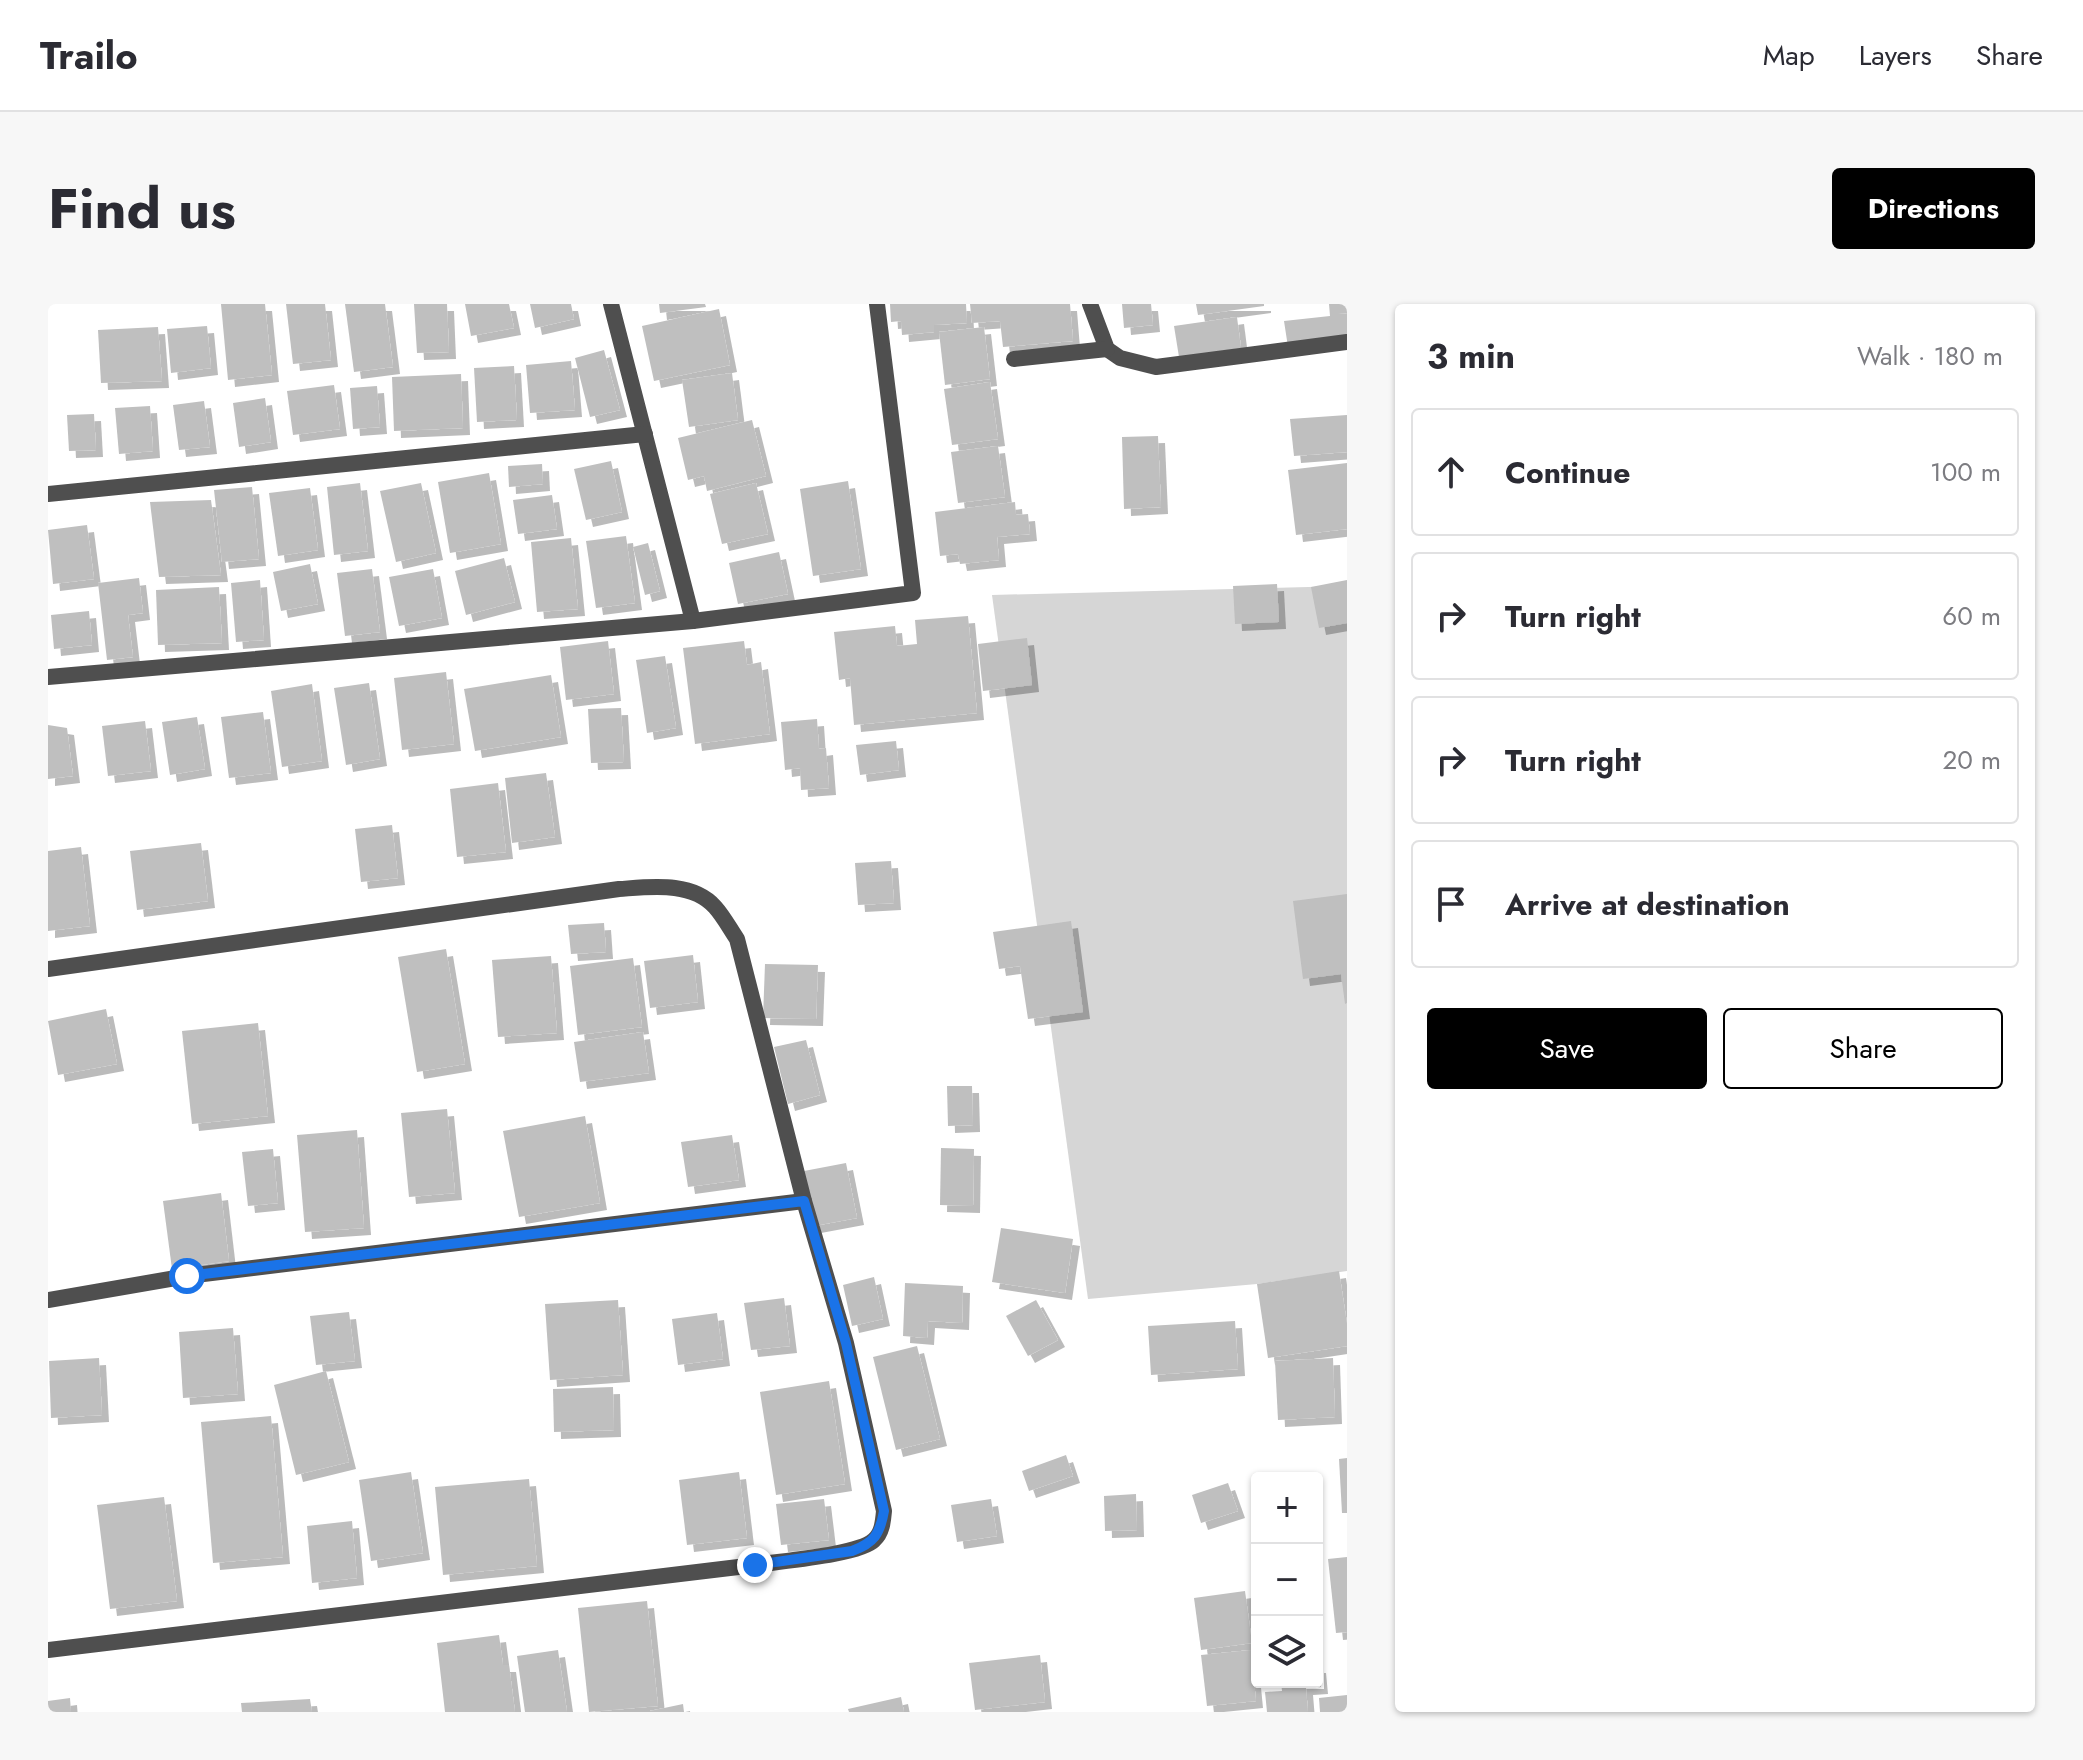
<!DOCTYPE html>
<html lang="en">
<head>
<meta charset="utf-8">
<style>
  body { margin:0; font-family:Jost,sans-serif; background:#f7f7f7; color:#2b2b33 }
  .controls { position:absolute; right:24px; bottom:24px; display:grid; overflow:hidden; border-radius:8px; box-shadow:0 2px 6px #0004 }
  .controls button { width:72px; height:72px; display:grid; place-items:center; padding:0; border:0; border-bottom:2px solid #e1e1e2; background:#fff; color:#2b2b33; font:40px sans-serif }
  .stop { position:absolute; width:24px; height:24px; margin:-18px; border:6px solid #1a73e8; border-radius:50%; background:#fff }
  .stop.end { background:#1a73e8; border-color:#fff; box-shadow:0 2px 8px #0008 }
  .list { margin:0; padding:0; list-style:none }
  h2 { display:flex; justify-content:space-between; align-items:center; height:104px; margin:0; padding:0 32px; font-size:34px }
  h2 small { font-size:26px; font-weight:400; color:#7c7c81 }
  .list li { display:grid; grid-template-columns:52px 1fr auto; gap:24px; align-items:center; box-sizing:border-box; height:128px; margin:0 16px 16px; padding:0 16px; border:2px solid #e1e1e2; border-radius:8px }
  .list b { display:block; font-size:30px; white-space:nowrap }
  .list em { font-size:26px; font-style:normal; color:#7c7c81 }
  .actions { display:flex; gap:16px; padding:24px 32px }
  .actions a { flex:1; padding:18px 0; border:2px solid #000; border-radius:8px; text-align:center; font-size:28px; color:#000 }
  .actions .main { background:#000; color:#fff }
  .icon { flex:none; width:44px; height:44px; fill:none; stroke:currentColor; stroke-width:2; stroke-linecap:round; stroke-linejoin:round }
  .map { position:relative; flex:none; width:1299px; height:1408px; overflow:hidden; border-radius:8px }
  header { display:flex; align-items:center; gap:48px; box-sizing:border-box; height:112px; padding:0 40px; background:#fff; border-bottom:2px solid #e1e1e2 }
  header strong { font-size:38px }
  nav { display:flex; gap:44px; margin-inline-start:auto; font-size:28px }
  .intro { display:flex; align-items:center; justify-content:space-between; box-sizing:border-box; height:192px; padding:0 48px }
  h1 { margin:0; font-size:56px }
  .button { padding:20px 36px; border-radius:8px; background:#000; color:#fff; font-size:28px; font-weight:700 }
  main { display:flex; gap:48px; padding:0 48px }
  aside { flex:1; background:#fff; border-radius:8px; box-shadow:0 2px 6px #0004 }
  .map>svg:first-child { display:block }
  .green { fill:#d6d6d6 }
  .building { fill:#bfbfbf; filter:url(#shadow) }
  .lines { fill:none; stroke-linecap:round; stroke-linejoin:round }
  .street { stroke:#4f4f4f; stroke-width:16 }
  .route { stroke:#1a73e8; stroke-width:10 }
</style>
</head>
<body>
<header>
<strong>Trailo</strong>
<nav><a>Map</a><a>Layers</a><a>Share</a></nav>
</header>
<div class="intro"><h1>Find us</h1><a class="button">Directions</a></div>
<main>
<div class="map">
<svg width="1299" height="1408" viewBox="0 0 1299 1408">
  <defs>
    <filter id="shadow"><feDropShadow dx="7" dy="7" stdDeviation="0" flood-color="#0004"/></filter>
  </defs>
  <rect width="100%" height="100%" fill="#fff"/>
  <!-- green -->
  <polygon class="green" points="1299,282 1299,967 1209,980 1040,995 944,291"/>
  <!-- building -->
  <g class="building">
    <polygon points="173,0 217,0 224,71 180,76"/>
    <polygon points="238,0 277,0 283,56 245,60"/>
    <polygon points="297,0 337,0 345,63 306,68"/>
    <polygon points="366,0 399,0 401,48 369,49"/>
    <polygon points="417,0 461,0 466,24 423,32"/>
    <polygon points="482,0 523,0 526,15 487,24"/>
    <polygon points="611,0 657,0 658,3 612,9"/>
    <polygon points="842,0 918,0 919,19 886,21 886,28 854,31 853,17 843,18"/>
    <polygon points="922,0 1022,0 1025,37 955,43 952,17 924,19"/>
    <polygon points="1074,0 1103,0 1105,21 1076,24"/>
    <polygon points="1148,0 1216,0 1216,2 1150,11"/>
    <polygon points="1281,0 1299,0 1299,9 1290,10 1299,10 1299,36 1240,43 1236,17 1282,12"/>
    <polygon points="671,5 682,61 606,77 594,22"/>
    <polygon points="1189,13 1193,44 1131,53 1126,22"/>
    <polygon points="159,22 163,64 123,69 119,25"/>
    <polygon points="110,23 114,77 53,79 50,26"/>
    <polygon points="936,23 942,75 897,81 891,28"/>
    <polygon points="556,46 572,106 542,113 527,54"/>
    <polygon points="523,57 527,106 482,109 478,61"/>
    <polygon points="466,62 469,116 429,118 426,64"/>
    <polygon points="684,69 690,116 641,123 634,76"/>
    <polygon points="413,70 415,124 346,127 344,73"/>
    <polygon points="942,78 950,135 904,141 896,85"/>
    <polygon points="286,81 292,125 245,131 239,87"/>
    <polygon points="329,82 332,123 305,125 302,84"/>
    <polygon points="217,94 223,138 191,143 185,99"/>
    <polygon points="156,97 162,143 131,146 125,101"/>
    <polygon points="102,102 105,147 71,150 67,104"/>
    <polygon points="46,110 48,146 21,147 19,111"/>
    <polygon points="1299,111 1299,148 1246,152 1242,115"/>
    <polygon points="704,116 718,172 659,187 656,172 640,176 630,134"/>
    <polygon points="1110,132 1113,203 1076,205 1074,133"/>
    <polygon points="950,142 957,193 910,199 903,148"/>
    <polygon points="563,157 574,208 538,216 526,165"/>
    <polygon points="1299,159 1299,225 1248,231 1240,166"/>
    <polygon points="494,160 495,180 461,183 460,162"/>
    <polygon points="441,169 453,240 402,249 390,178"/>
    <polygon points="800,177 813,265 765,272 752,185"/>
    <polygon points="312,179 320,247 286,251 279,183"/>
    <polygon points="373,179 388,249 348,258 332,187"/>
    <polygon points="708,179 720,230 674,240 662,190"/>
    <polygon points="204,183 211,255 174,258 166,186"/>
    <polygon points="262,184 270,246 230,252 221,189"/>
    <polygon points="504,191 509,225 470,230 465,196"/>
    <polygon points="163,196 173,271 111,273 102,198"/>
    <polygon points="967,198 968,211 980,210 982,230 949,233 951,256 912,260 910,250 892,252 887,208"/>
    <polygon points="39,221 46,275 5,280 0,226"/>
    <polygon points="578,232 587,299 548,304 538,237"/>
    <polygon points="523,234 530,305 489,308 483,238"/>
    <polygon points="600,239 612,287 597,291 585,243"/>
    <polygon points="731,248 740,290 690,300 681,259"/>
    <polygon points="456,254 467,298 418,311 407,267"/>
    <polygon points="262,260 270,300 233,307 225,268"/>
    <polygon points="324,265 332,328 297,332 289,269"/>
    <polygon points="385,265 394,314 351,322 341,273"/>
    <polygon points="91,274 95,309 80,311 85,353 59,356 50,279"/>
    <polygon points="212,276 216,336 188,338 183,279"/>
    <polygon points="1299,276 1299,319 1271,324 1263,283"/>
    <polygon points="1229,280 1231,318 1187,320 1185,282"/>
    <polygon points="171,283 174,339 110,341 108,286"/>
    <polygon points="41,307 44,341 6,345 3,311"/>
    <polygon points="920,312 929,409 806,421 802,374 791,376 786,328 847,322 849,342 869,340 867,316"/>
    <polygon points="979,334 984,381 935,387 930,340"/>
    <polygon points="560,337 566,390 518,396 512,343"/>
    <polygon points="696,337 699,361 713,358 722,430 647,440 635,344"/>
    <polygon points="617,352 628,424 599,429 588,356"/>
    <polygon points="398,368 406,440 354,446 346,374"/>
    <polygon points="503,371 513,433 427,447 416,385"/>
    <polygon points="321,379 332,455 298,461 286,384"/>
    <polygon points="264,380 274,457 234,463 223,387"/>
    <polygon points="573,404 576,458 543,459 540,405"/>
    <polygon points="215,408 223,469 181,474 173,413"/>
    <polygon points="149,413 157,465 122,471 114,418"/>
    <polygon points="769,415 771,445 778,444 781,484 753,486 752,464 737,466 733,418"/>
    <polygon points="97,417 103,467 60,472 54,422"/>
    <polygon points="0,421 19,424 25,472 0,475"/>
    <polygon points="848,437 851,466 812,471 808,441"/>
    <polygon points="498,469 507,533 464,539 457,474"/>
    <polygon points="450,479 458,548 409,553 402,485"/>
    <polygon points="344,521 350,574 313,578 307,525"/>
    <polygon points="153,539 160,597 89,606 82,547"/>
    <polygon points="33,543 42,622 0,627 0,547"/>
    <polygon points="843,557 846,599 810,601 807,559"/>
    <polygon points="1299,590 1299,699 1297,700 1293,670 1255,675 1245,597"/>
    <polygon points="1023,617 1035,708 980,715 972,662 951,665 945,628"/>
    <polygon points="556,619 558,648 523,650 520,621"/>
    <polygon points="398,645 417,760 369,768 350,653"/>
    <polygon points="645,651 650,698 602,704 596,657"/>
    <polygon points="503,652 509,729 450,733 444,656"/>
    <polygon points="585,654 594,723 530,731 522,662"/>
    <polygon points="717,660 770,661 768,715 715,714"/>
    <polygon points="58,705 69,760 10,771 0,717"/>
    <polygon points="210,719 220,812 144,820 134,727"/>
    <polygon points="595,728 601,769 532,778 526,738"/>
    <polygon points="758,736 772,791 740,800 726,743"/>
    <polygon points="899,782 924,782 925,821 900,822"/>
    <polygon points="399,805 407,889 361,893 353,809"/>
    <polygon points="537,812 552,899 471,913 455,827"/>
    <polygon points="309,826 316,924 257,928 249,831"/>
    <polygon points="684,831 691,876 640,883 633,838"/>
    <polygon points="893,844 926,845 925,902 892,901"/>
    <polygon points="225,845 230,899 200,902 194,848"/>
    <polygon points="798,859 809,914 766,922 756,867"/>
    <polygon points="173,889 181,957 124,965 115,897"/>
    <polygon points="953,924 1025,935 1017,989 944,978"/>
    <polygon points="1291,967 1299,1020 1299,1042 1220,1054 1209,980"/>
    <polygon points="826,973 835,1015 804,1022 795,981"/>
    <polygon points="857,979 915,982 914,1019 880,1017 879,1034 855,1032"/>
    <polygon points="736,994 742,1042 703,1046 696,999"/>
    <polygon points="570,996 575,1071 502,1076 497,1000"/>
    <polygon points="988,996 1010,1036 980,1052 958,1012"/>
    <polygon points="301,1008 307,1057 268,1061 262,1012"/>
    <polygon points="669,1009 675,1055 630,1061 624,1015"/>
    <polygon points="1187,1017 1190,1065 1103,1071 1100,1022"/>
    <polygon points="185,1024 190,1090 135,1094 131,1028"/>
    <polygon points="869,1042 892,1135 848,1146 825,1053"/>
    <polygon points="51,1054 54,1111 3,1114 1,1057"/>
    <polygon points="1285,1054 1287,1113 1230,1116 1227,1057"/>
    <polygon points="278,1067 301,1158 248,1171 226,1081"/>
    <polygon points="781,1077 797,1180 728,1191 712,1088"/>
    <polygon points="565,1083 566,1126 506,1128 505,1085"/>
    <polygon points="223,1112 235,1253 165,1259 153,1118"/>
    <polygon points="1018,1151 1025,1172 981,1187 974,1167"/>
    <polygon points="1299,1154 1299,1209 1294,1209 1291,1155"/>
    <polygon points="363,1168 375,1249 323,1257 311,1176"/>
    <polygon points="691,1168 699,1234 639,1241 631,1176"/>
    <polygon points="481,1175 489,1262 395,1271 387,1183"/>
    <polygon points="1180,1179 1190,1207 1153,1219 1144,1191"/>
    <polygon points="1088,1190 1089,1226 1057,1227 1056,1192"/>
    <polygon points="116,1193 129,1297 62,1305 49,1201"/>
    <polygon points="776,1195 781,1236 733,1241 728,1200"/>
    <polygon points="943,1195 949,1232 909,1238 903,1201"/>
    <polygon points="304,1217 309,1274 264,1279 259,1222"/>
    <polygon points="1299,1253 1299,1328 1288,1329 1280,1255"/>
    <polygon points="1197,1287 1204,1339 1153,1346 1146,1294"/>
    <polygon points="599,1297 610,1402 541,1408 530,1304"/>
    <polygon points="451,1331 455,1361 461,1361 467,1408 397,1408 389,1339"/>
    <polygon points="510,1346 519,1408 477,1408 469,1352"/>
    <polygon points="1203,1346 1208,1397 1159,1402 1153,1351"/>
    <polygon points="992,1351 997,1398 927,1406 921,1359"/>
    <polygon points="1269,1362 1271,1362 1273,1383 1258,1384 1260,1408 1219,1408 1217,1388 1234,1387 1233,1378 1269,1378"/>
    <polygon points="1299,1391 1299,1408 1272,1408 1271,1394"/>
    <polygon points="853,1393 856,1408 801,1408 800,1405"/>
    <polygon points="22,1394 23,1408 0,1408 0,1397"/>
    <polygon points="262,1395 264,1408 194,1408 193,1399"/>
    <polygon points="635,1400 636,1408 602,1408 602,1407"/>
  </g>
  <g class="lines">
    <!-- street -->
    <g class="street">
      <polyline points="563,0 645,317"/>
      <polyline points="1042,0 1059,45 1072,54 1108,63 1299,38"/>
      <polyline points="966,55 1059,45"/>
      <polyline points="0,190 597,130"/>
      <polyline points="0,373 645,317 865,289 829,0"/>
      <path d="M0 665 571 585C602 583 644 577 667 603 676 613 682 625 689 635L756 897 798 1039 836 1207C835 1218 834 1229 826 1236 811 1251 731 1257 707 1261L0 1346"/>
      <polyline points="0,996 139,972 756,897"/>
    </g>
  </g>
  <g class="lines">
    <!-- route -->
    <path class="route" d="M139 972 756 897 798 1039 836 1207C832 1230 826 1239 804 1247L707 1261"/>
  </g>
</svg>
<div class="controls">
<button>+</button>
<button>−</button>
<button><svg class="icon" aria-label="layers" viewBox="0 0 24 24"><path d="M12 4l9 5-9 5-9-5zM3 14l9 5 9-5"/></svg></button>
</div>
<div class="stop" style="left:139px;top:972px"></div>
<div class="stop end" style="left:707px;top:1261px"></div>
</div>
<aside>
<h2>3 min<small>Walk · 180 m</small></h2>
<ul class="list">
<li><svg class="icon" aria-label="ahead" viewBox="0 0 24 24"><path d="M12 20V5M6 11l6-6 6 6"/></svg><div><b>Continue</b></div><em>100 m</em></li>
<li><svg class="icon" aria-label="right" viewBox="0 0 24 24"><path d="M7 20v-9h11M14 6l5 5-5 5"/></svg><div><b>Turn right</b></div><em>60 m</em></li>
<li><svg class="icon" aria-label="right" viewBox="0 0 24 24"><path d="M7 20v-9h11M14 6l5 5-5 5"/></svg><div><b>Turn right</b></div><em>20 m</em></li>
<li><svg class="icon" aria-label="arrive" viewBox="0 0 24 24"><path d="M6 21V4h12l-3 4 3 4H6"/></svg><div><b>Arrive at destination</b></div></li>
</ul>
<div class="actions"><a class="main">Save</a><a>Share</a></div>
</aside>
</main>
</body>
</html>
